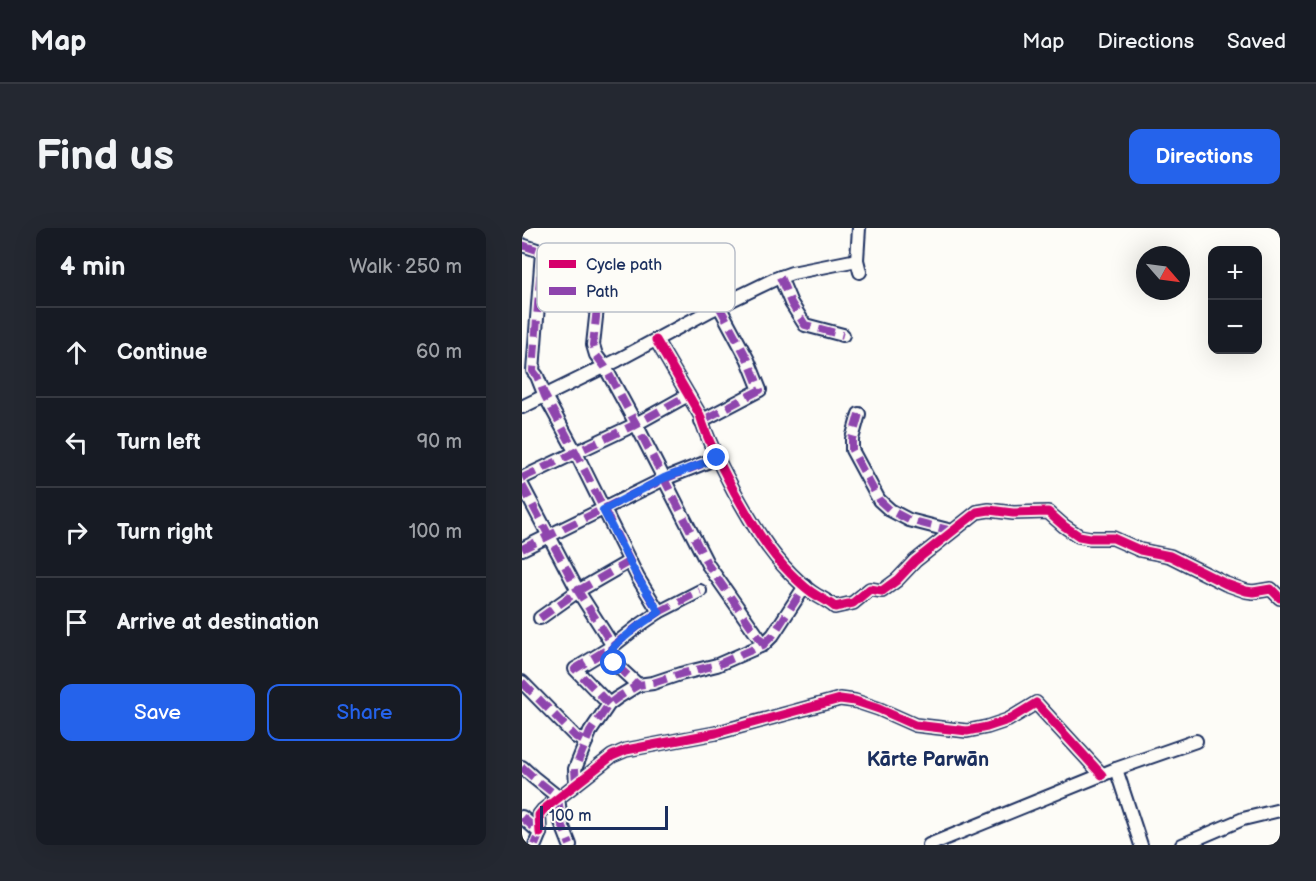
<!DOCTYPE html>
<html lang="en">
<head>
<meta charset="utf-8">
<style>
  body { margin:0; font-family:"Balsamiq Sans",sans-serif; background:#242831; color:#f1f3f6 }
  .controls { position:absolute; right:18px; top:18px; display:grid; overflow:hidden; border-radius:12px; box-shadow:0 6px 24px #0002 }
  .controls button { width:54px; height:54px; display:grid; place-items:center; padding:0; border:0; border-bottom:2px solid #363941; background:#171b24; color:#f1f3f6; font:30px sans-serif }
  .compass { position:absolute; left:614px; top:18px; width:54px; height:54px; border-radius:50%; background:#171b24; box-shadow:0 6px 24px #0002; rotate:118deg }
  .scale { position:absolute; left:18px; bottom:15px; width:128px; box-sizing:border-box; padding-left:6px; border:3px solid #1b2f5e; border-top:0; font-size:16px; line-height:21px; white-space:nowrap; color:#1b2f5e; -webkit-text-stroke:4px #fdfcf7; paint-order:stroke }
  .stop { position:absolute; width:18px; height:18px; margin:-14px; border:4px solid #2563eb; border-radius:50%; background:#fff }
  .stop.end { background:#2563eb; border-color:#fff; box-shadow:0 2px 6px #0008 }
  .list { margin:0; padding:0; list-style:none }
  h2 { display:flex; justify-content:space-between; align-items:center; height:78px; margin:0; padding:0 24px; font-size:26px }
  h2 small { font-size:20px; font-weight:400; color:#9ea1a6 }
  .list li { display:grid; grid-template-columns:39px 1fr auto; gap:18px; align-items:center; box-sizing:border-box; height:90px; padding:0 24px; border-top:2px solid #363941 }
  .list b { display:block; font-size:22px; white-space:nowrap }
  .list em { font-size:20px; font-style:normal; color:#9ea1a6 }
  .actions { display:flex; gap:12px; padding:18px 24px }
  .actions a { flex:1; padding:14px 0; border:2px solid #2563eb; border-radius:12px; text-align:center; font-size:21px; color:#2563eb }
  .actions .main { background:#2563eb; color:#fff }
  .icon { flex:none; width:33px; height:33px; fill:none; stroke:currentColor; stroke-width:2; stroke-linecap:round; stroke-linejoin:round }
  .map { position:relative; flex:none; width:758px; height:617px; overflow:hidden; border-radius:12px }
  header { display:flex; align-items:center; gap:36px; box-sizing:border-box; height:84px; padding:0 30px; background:#171b24; border-bottom:2px solid #363941 }
  header strong { font-size:28px }
  nav { display:flex; gap:33px; margin-inline-start:auto; font-size:21px }
  .intro { display:flex; align-items:center; justify-content:space-between; box-sizing:border-box; height:144px; padding:0 36px }
  h1 { margin:0; font-size:42px }
  .button { padding:15px 27px; border-radius:12px; background:#2563eb; color:#fff; font-size:21px; font-weight:700 }
  main { display:flex; gap:36px; padding:0 36px }
  aside { flex:1; background:#171b24; border-radius:12px; box-shadow:0 6px 24px #0002 }
  .map>svg:first-child { display:block }
  .lines { fill:none; stroke-linecap:round; stroke-linejoin:round }
  .minor-casing { stroke:#1b2f5e; stroke-width:16 }
  .minor { stroke:#fdfcf7; stroke-width:12 }
  .quiet { stroke:#8e44ad; stroke-width:8; stroke-dasharray:15 8; stroke-linecap:butt }
  .cycleway-casing { stroke:#fdfcf7; stroke-width:13 }
  .cycleway { stroke:#d6006c; stroke-width:9 }
  .route { stroke:#2563eb; stroke-width:8 }
  .labels { text-anchor:middle; dominant-baseline:central; stroke-width:4.5; stroke-linejoin:round; paint-order:stroke }
  .neighbourhood-label { font-size:20px; font-weight:bold; fill:#1b2f5e; stroke:#fdfcf7 }
  .key { fill:#fdfcf7; stroke:#b9bec9; stroke-width:1.5 }
  .key-label { font-size:16px; fill:#1b2f5e }
</style>
</head>
<body>
<header>
<strong>Map</strong>
<nav><a>Map</a><a>Directions</a><a>Saved</a></nav>
</header>
<div class="intro"><h1>Find us</h1><a class="button">Directions</a></div>
<main>
<aside>
<h2>4 min<small>Walk · 250 m</small></h2>
<ul class="list">
<li><svg class="icon" aria-label="ahead" viewBox="0 0 24 24"><path d="M12 20V5M6 11l6-6 6 6"/></svg><div><b>Continue</b></div><em>60 m</em></li>
<li><svg class="icon" aria-label="left" viewBox="0 0 24 24"><path d="M17 20v-9H6M10 6l-5 5 5 5"/></svg><div><b>Turn left</b></div><em>90 m</em></li>
<li><svg class="icon" aria-label="right" viewBox="0 0 24 24"><path d="M7 20v-9h11M14 6l5 5-5 5"/></svg><div><b>Turn right</b></div><em>100 m</em></li>
<li><svg class="icon" aria-label="arrive" viewBox="0 0 24 24"><path d="M6 21V4h12l-3 4 3 4H6"/></svg><div><b>Arrive at destination</b></div></li>
</ul>
<div class="actions"><a class="main">Save</a><a>Share</a></div>
</aside>
<div class="map">
<svg width="758" height="617" viewBox="0 0 758 617">
  <rect width="100%" height="100%" fill="#fdfcf7"/>
  <filter id="ink" filterUnits="userSpaceOnUse"><feTurbulence type="fractalNoise" baseFrequency=".0167" numOctaves="2"/><feDisplacementMap in="SourceGraphic" scale="12" xChannelSelector="R" yChannelSelector="G"/><feConvolveMatrix kernelMatrix="1 2 1 2 8 2 1 2 1" color-interpolation-filters="sRGB"/></filter>
  <g filter="url(#ink)">
    <g class="lines">
      <!-- minor casing -->
      <g class="minor-casing">
        <g id="minor">
          <polyline points="337,0 335,32 338,44"/>
          <polyline points="0,17 133,61 197,78 226,132 238,162 179,193"/>
          <polyline points="20,24 11,143 15,148 23,168 54,225 116,350 137,384 178,363"/>
          <polyline points="258,49 269,75 283,97 321,107"/>
          <path d="M134 112 178 187C186 214 199 238 212 263 229 293 244 321 269 346 276 353 285 362 294 367 301 371 307 374 313 379L331 375 348 361 360 363 375 352 393 333 455 284 467 282 491 285 526 284 542 298 557 308 568 310H591L618 322 648 328 704 356 724 363 731 364 749 361 758 370"/>
          <polyline points="0,179 96,132 189,82 253,51 270,45 335,32"/>
          <polyline points="337,186 330,211 330,222 357,272 368,282 387,292 430,303"/>
          <polyline points="0,250 114,196 166,167"/>
          <polyline points="0,257 56,363 91,418 88,428 92,435 116,457"/>
          <polyline points="0,321 142,251 195,230"/>
          <polyline points="18,390 56,363 108,333"/>
          <polyline points="241,417 251,407 283,358"/>
          <polyline points="0,454 54,509 64,514"/>
          <polyline points="87,476 53,441 91,418 115,399 137,384"/>
          <polyline points="0,539 11,549 36,569 39,594 48,617"/>
          <polyline points="594,541 619,617"/>
          <polyline points="54,556 53,541 68,504 87,476 95,470 116,457 131,455 158,446 195,437 241,417 240,414 186,337 114,196 83,139 74,127 71,117 79,43"/>
          <polyline points="0,589 18,605 13,617"/>
          <polyline points="18,605 17,587 21,582 90,528 104,522 194,505 318,471 333,473 357,481 393,497 445,503 465,499 486,492 514,475 580,547"/>
          <polyline points="407,617 594,541 674,513"/>
          <polyline points="660,617 721,591 758,582"/>
        </g>
      </g>
      <!-- minor -->
      <use href="#minor" class="minor"/>
      <!-- quiet -->
      <g class="quiet">
        <polyline points="0,17 133,61 197,78 226,132 238,162 179,193"/>
        <polyline points="20,24 11,143 15,148 23,168 54,225 116,350 137,384 178,363"/>
        <polyline points="258,49 269,75 283,97 321,107"/>
        <polyline points="337,186 330,211 330,222 357,272 368,282 387,292 430,303"/>
        <polyline points="0,250 114,196 166,167"/>
        <polyline points="0,257 56,363 91,418 88,428 92,435 116,457"/>
        <polyline points="0,321 142,251 195,230"/>
        <polyline points="18,390 56,363 108,333"/>
        <polyline points="241,417 251,407 283,358"/>
        <polyline points="0,454 54,509 64,514"/>
        <polyline points="87,476 53,441 91,418 115,399 137,384"/>
        <polyline points="0,539 11,549 36,569 39,594 48,617"/>
        <polyline points="54,556 53,541 68,504 87,476 95,470 116,457 131,455 158,446 195,437 241,417 240,414 186,337 114,196 83,139 74,127 71,117 79,43"/>
        <polyline points="0,589 18,605 13,617"/>
      </g>
      <!-- cycleway casing -->
      <g class="cycleway-casing">
        <g id="cycleway">
          <path d="M134 112 178 187C186 214 199 238 212 263 229 293 244 321 269 346 276 353 285 362 294 367 301 371 307 374 313 379L331 375 348 361 360 363 375 352 393 333 455 284 467 282 491 285 526 284 542 298 557 308 568 310H591L618 322 648 328 704 356 724 363 731 364 749 361 758 370"/>
          <polyline points="18,605 17,587 21,582 90,528 104,522 194,505 318,471 333,473 357,481 393,497 445,503 465,499 486,492 514,475 580,547"/>
        </g>
      </g>
      <!-- cycleway -->
      <use href="#cycleway" class="cycleway"/>
    </g>
  </g>
  <g class="lines" filter="url(#ink)">
    <!-- route -->
    <polyline class="route" points="92,435 88,428 92,418 115,399 137,384 116,350 81,282 142,250 195,230"/>
  </g>
  <g class="labels">
    <!-- neighbourhood labels -->
    <g class="neighbourhood-label">
      <text x="406" y="532">Kārte Parwān</text>
    </g>
  </g>
  <!-- legend -->
  <rect x="15" y="15" width="198" height="69" rx="9" class="key"/>
  <rect x="27" y="32" width="27" height="8" fill="#d6006c"/>
  <rect x="27" y="59" width="27" height="8" fill="#8e44ad"/>
  <g class="key-label">
    <text x="64" y="42">Cycle path</text>
    <text x="64" y="69">Path</text>
  </g>
</svg>
<div class="controls">
<button>+</button>
<button>−</button>
</div>
<svg class="compass" viewBox="-18 -18 36 36"><path d="M0-13l5 13h-10z" fill="#e53935"/><path d="M0 13l5-13h-10z" fill="#9ea1a6"/></svg>
<div class="scale">100 m</div>
<div class="stop" style="left:92px;top:435px"></div>
<div class="stop end" style="left:195px;top:230px"></div>
</div>
</main>
</body>
</html>
